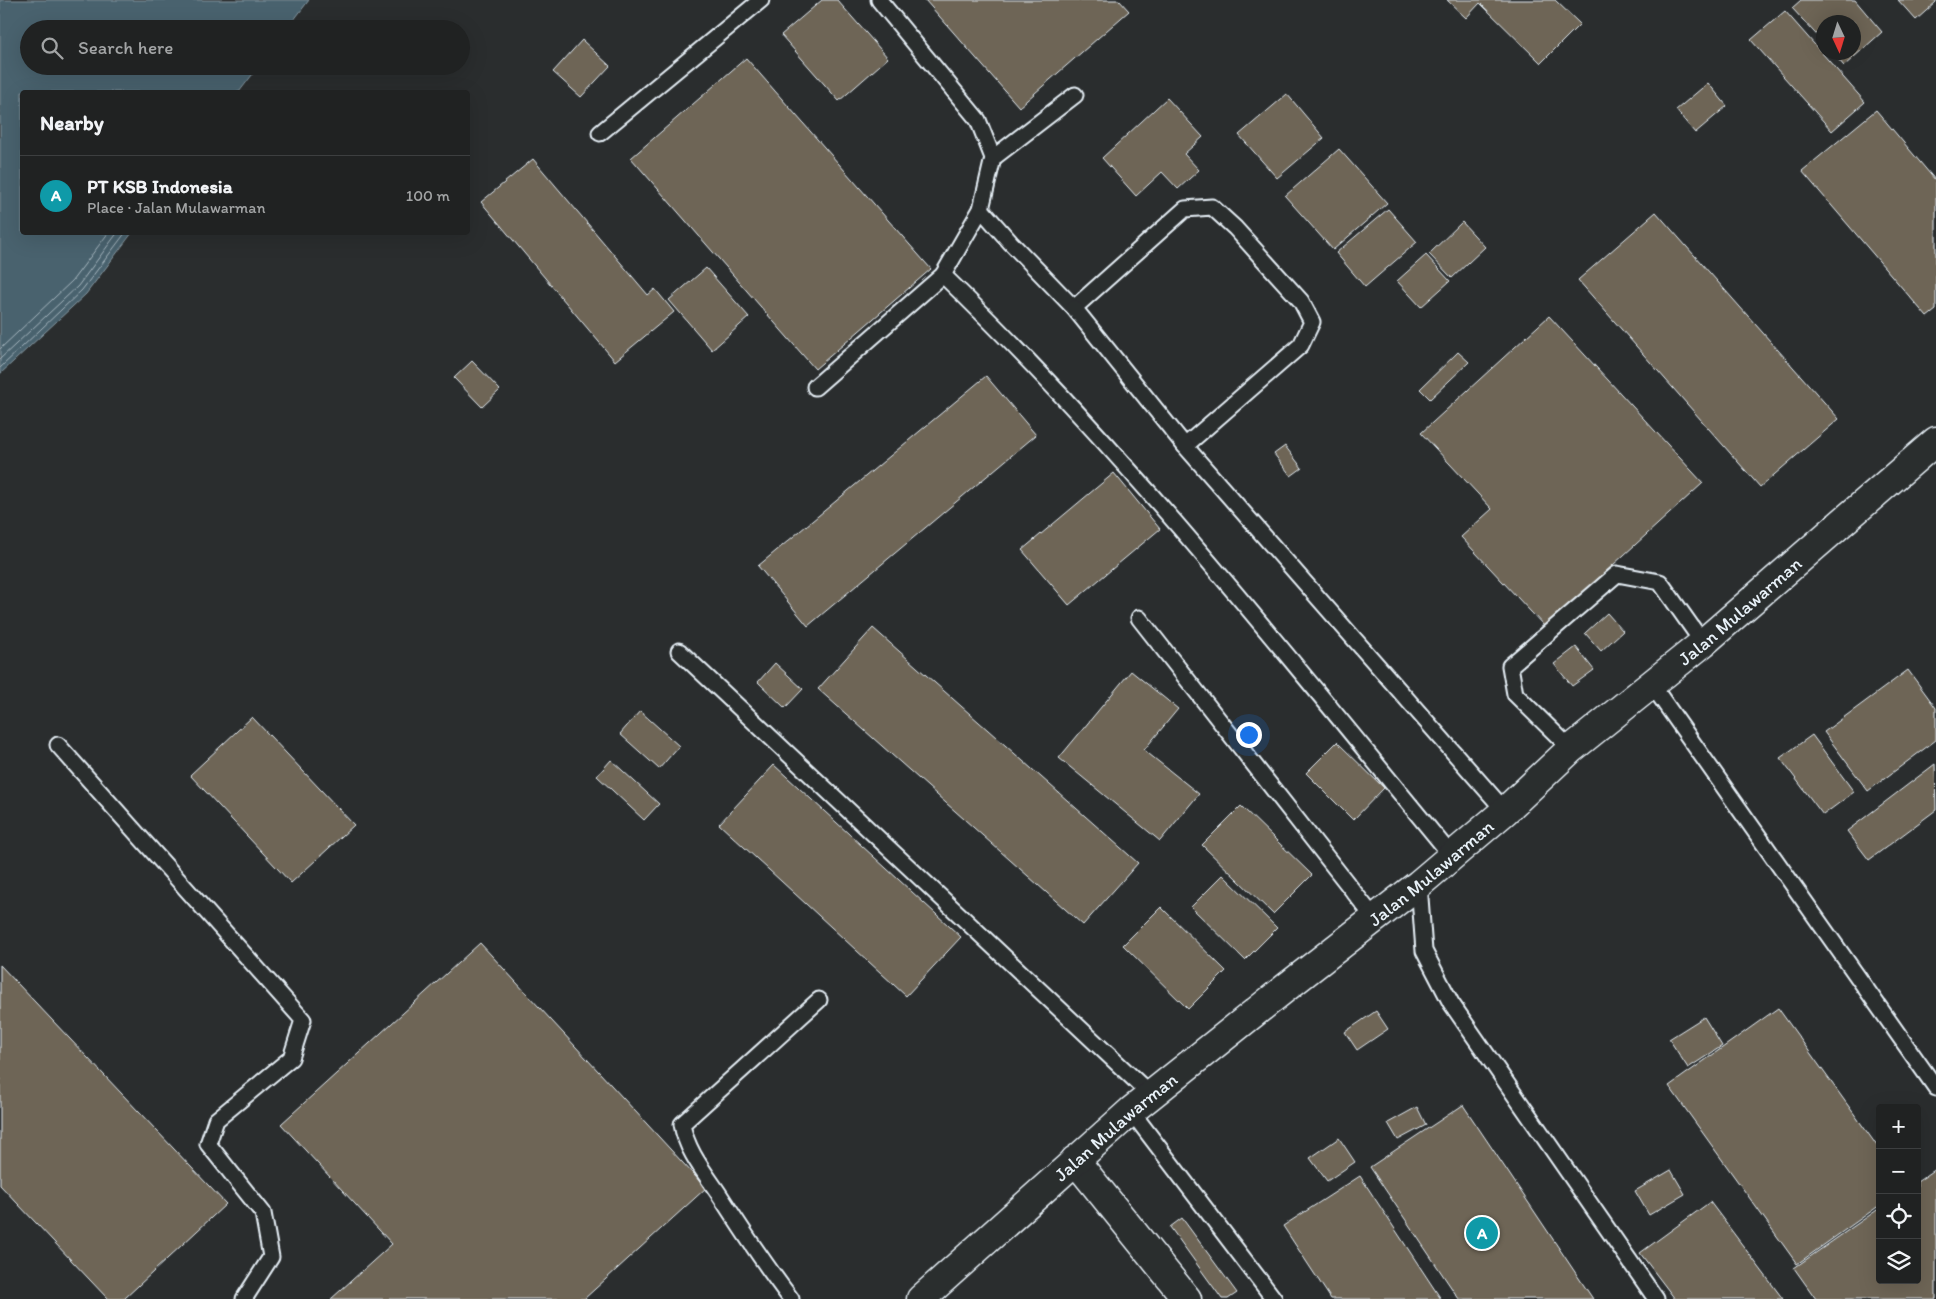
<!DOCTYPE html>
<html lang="en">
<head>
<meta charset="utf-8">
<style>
  body { margin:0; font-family:Itim,sans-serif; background:#2d2f2f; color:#f1f3f6 }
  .controls { position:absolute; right:15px; bottom:15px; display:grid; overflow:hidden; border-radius:5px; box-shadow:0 5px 20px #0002 }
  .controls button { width:45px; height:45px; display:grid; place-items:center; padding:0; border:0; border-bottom:1px solid #3d3f40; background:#202222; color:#f1f3f6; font:25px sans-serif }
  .compass { position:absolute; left:1816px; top:15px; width:45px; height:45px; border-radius:50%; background:#202222; box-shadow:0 5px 20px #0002; rotate:176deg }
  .you { position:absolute; left:1248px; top:734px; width:18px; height:18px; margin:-12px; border:4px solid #fff; border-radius:50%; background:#1a73e8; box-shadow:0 0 0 8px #1a73e833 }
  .badge { display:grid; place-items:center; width:32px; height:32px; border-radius:50%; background:#ffd166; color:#fff; font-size:16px; font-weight:700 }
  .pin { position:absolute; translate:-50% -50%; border:2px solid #fff; box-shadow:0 1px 5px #0006 }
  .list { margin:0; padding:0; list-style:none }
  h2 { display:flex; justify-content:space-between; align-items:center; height:65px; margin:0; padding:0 20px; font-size:21px }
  h2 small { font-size:16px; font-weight:400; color:#a2a4a5 }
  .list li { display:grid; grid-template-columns:32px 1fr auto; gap:15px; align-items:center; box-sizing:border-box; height:80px; padding:0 20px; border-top:1px solid #3d3f40 }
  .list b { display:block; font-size:19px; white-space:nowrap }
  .list p { margin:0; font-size:16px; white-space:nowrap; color:#a2a4a5 }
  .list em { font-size:16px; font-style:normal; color:#a2a4a5 }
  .icon { flex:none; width:28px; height:28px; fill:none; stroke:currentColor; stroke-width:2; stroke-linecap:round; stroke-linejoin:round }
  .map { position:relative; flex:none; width:1936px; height:1299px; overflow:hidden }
  .search { position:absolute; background:#202222; box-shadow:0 5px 20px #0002; left:20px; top:20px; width:450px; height:55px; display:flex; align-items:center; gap:12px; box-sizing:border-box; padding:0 18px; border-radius:28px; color:#a2a4a5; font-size:19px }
  .panel { position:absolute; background:#202222; box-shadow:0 5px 20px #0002; left:20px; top:90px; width:450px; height:145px; border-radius:5px }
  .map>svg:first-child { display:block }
  .water { fill:#49626e; stroke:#899ba5 }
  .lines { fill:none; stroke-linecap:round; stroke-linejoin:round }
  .shore { stroke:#a8b8c1; stroke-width:1 }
  .building { fill:#6e6556; stroke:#e8f1f8 }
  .service-casing { stroke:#e8f1f8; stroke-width:19 }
  .minor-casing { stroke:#e8f1f8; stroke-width:31 }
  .trunk-casing { stroke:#e8f1f8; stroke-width:31 }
  .service { stroke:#2a2d2e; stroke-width:15 }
  .minor { stroke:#2a2d2e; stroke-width:28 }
  .trunk { stroke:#2a2d2e; stroke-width:28 }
  .labels { text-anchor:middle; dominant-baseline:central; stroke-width:4; stroke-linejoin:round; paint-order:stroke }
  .street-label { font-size:19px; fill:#e8f1f8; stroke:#2a2d2e }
</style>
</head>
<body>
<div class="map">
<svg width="1936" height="1299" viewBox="0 0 1936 1299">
  <rect width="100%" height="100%" fill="#2a2d2e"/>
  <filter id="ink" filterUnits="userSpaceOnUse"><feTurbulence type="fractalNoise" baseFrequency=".02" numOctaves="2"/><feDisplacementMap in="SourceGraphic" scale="10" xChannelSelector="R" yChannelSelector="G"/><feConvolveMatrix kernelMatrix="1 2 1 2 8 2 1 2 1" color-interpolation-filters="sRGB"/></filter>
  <g filter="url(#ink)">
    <!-- water -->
    <polygon class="water" points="0,0 309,0 287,29 29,29 29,66 259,66 239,92 22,92 22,232 132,233 86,294 0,374"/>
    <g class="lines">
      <!-- shore -->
      <g class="shore">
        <polyline points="0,349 72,281 109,232"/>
        <polyline points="0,359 78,286 118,232"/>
        <polyline points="0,368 82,290 126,232"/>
      </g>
    </g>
    <!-- building -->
    <g class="building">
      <polygon points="822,0 837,0 888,58 839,101 781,35"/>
      <polygon points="925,0 1119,0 1129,11 1019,107"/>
      <polygon points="1447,0 1555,0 1580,24 1541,63 1480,3 1466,18"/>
      <polygon points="1801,0 1855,0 1882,32 1844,66 1832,52 1854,52 1854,22 1824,22 1824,43 1792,8"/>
      <polygon points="1898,0 1936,0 1936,2 1916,20"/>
      <polygon points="1785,11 1865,102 1832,131 1751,40"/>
      <polygon points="582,40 610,66 581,97 553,72"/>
      <polygon points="746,58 931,269 815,369 631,158"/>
      <polygon points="1708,83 1727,106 1695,133 1676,110"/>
      <polygon points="1287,94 1324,138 1277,178 1239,135"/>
      <polygon points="1167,98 1203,137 1184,154 1199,170 1178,189 1162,172 1136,196 1102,158"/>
      <polygon points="1876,110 1936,181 1936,310 1927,317 1802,171"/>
      <polygon points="1339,149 1387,203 1333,250 1285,196"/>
      <polygon points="533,159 648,295 655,289 674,312 615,361 481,202"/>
      <polygon points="1388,209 1417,242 1365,287 1336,253"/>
      <polygon points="1656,212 1839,419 1760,487 1578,280"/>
      <polygon points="1462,222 1485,247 1452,278 1429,254"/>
      <polygon points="1426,255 1450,281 1421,307 1397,281"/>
      <polygon points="706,268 749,317 712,350 669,300"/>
      <polygon points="1549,316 1703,483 1545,627 1461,537 1492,509 1421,433"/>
      <polygon points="1458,352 1469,362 1430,399 1420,389"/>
      <polygon points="472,361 500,390 482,407 454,378"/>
      <polygon points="986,376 1036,435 808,626 758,566"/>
      <polygon points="1285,446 1302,468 1291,476 1274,454"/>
      <polygon points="1114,473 1160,529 1069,605 1022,550"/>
      <polygon points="1607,613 1623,631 1601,651 1585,633"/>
      <polygon points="873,628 1138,863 1083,925 818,689"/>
      <polygon points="1576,647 1594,670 1572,686 1554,664"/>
      <polygon points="775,663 803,689 785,708 758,682"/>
      <polygon points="1908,670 1936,708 1936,740 1868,791 1824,732"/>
      <polygon points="1131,671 1178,709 1144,750 1199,794 1160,841 1059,758"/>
      <polygon points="640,711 679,746 659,769 620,734"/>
      <polygon points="252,717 354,825 291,883 190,775"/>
      <polygon points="1812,735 1854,792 1823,815 1780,758"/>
      <polygon points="1337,742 1384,788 1353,820 1306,773"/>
      <polygon points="611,760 659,804 644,820 597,776"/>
      <polygon points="1935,764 1936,810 1869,860 1847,831"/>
      <polygon points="774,765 961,937 906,996 719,824"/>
      <polygon points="1241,806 1312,875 1273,914 1202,845"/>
      <polygon points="1223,875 1277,928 1245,960 1191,907"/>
      <polygon points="1161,907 1226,971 1188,1009 1123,945"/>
      <polygon points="480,943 706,1188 584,1299 331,1299 392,1244 281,1124"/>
      <polygon points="0,965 226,1204 124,1299 108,1299 0,1185"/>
      <polygon points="1778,1008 1880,1150 1880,1205 1797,1264 1669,1086"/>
      <polygon points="1376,1011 1388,1029 1357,1050 1345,1032"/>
      <polygon points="1704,1017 1722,1046 1688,1068 1669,1039"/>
      <polygon points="1463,1105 1593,1299 1459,1299 1370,1167"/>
      <polygon points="1417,1107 1426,1125 1398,1140 1388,1123"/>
      <polygon points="1339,1138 1355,1162 1327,1181 1310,1158"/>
      <polygon points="1936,1169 1936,1299 1816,1299 1794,1268 1880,1208 1880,1280 1917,1280 1917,1182"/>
      <polygon points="1671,1170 1685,1194 1649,1215 1635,1191"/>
      <polygon points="1360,1176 1441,1299 1331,1299 1283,1226"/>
      <polygon points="1710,1202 1783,1299 1675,1299 1640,1253"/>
      <polygon points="1182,1218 1237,1293 1228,1299 1222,1299 1170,1227"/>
    </g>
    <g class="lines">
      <!-- service casing -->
      <g class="service-casing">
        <g id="service">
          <polyline points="879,0 978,120 993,158 981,209 943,275"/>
          <polyline points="600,133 761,0"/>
          <polyline points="993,158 1075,95"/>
          <polyline points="981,209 1011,243 1074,308 1185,209 1212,207 1235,228 1301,301 1312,322 1301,345 1185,446"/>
          <polyline points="1074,308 1185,446 1505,811"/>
          <path d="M815 387 943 275C1128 453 1288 657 1451 855"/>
          <polyline points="1139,618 1375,919"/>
          <polyline points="679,651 1151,1095"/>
          <polyline points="1652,685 1936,1088"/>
          <polyline points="58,745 303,1020 291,1058 216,1120 208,1144 263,1213 271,1257 244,1299"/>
          <polyline points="1571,749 1515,694 1510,666 1617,574 1660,582 1703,643"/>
          <polyline points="1419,884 1424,951 1451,1003 1656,1299"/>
          <polyline points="1131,1111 1274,1299"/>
          <path d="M791 1299C765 1265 742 1230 719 1194 705 1173 686 1150 682 1124L819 1000"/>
        </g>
      </g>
      <!-- minor casing -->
      <g class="minor-casing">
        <polyline id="minor" points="1075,1160 1187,1299"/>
      </g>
      <!-- trunk casing -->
      <g class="trunk-casing">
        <g id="trunk">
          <path id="s1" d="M921 1299 1131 1111 1288 986 1419 884 1505 811 1571 749 1703 643 1936 441"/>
        </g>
      </g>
      <!-- service -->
      <use href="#service" class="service"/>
      <!-- minor -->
      <use href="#minor" class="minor"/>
      <!-- trunk -->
      <use href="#trunk" class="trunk"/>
    </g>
  </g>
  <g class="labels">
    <!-- street labels -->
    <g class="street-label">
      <text stroke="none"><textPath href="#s1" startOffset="1070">Jalan Mulawarman</textPath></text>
      <text stroke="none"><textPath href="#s1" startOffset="665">Jalan Mulawarman</textPath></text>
      <text stroke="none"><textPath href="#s1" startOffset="260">Jalan Mulawarman</textPath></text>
    </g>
  </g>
</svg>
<div class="controls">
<button>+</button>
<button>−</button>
<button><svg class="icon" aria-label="locate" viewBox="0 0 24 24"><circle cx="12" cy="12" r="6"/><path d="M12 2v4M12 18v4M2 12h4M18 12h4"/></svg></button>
<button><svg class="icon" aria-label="layers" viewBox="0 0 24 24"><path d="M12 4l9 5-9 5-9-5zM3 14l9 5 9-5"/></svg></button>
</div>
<svg class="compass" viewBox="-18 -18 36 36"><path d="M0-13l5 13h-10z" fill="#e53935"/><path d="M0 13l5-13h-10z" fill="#a2a4a5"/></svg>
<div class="you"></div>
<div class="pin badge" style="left:1482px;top:1233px;background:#0f9aa8">A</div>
<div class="search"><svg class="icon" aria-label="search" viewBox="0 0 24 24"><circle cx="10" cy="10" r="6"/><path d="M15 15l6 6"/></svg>Search here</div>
<section class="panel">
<h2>Nearby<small></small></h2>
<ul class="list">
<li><span class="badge" style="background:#0f9aa8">A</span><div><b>PT KSB Indonesia</b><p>Place · Jalan Mulawarman</p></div><em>100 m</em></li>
</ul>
</section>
</div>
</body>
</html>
